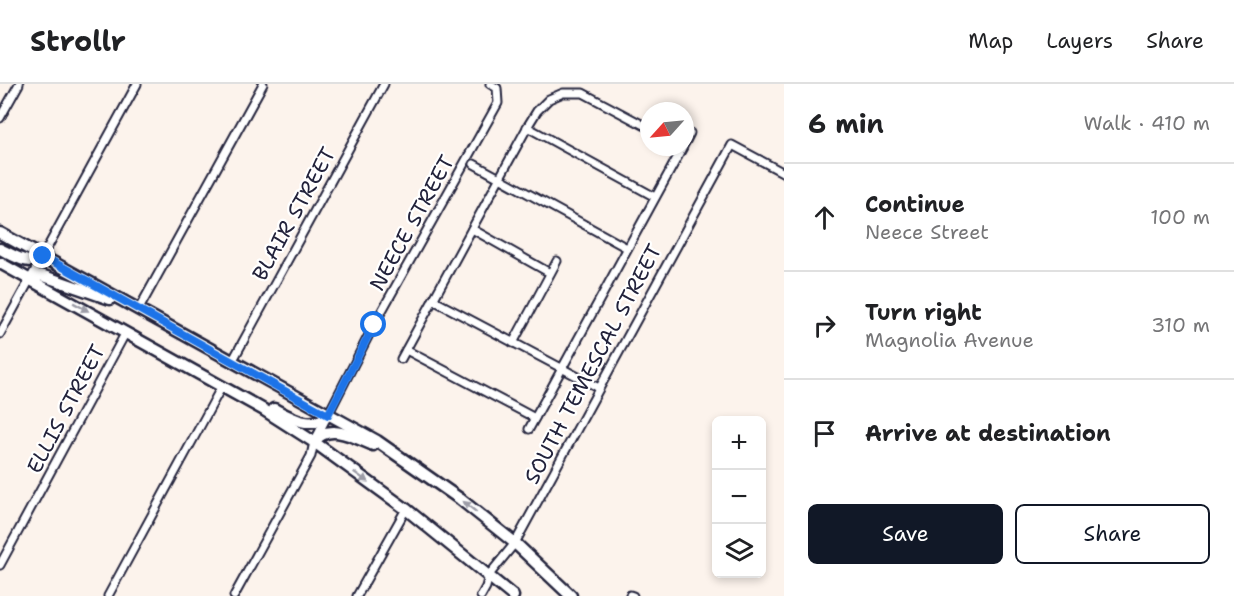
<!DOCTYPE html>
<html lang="en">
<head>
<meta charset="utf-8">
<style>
  body { margin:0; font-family:"Shantell Sans",sans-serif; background:#f6f6f6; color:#202124 }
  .controls { position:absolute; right:18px; bottom:18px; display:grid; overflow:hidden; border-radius:9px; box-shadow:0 3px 9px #0003 }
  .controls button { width:54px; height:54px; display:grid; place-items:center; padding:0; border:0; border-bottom:2px solid #e0e0e0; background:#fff; color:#202124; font:30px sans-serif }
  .compass { position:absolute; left:640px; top:18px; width:54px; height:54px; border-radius:50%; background:#fff; box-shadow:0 3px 9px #0003; rotate:243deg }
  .stop { position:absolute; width:18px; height:18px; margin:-14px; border:4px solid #1a73e8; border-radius:50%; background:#fff }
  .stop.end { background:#1a73e8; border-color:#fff; box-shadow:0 2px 6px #0008 }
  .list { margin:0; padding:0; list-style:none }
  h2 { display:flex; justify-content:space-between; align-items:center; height:78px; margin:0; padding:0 24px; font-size:26px }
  h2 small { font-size:20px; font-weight:400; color:#757577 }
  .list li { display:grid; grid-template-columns:39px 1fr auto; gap:18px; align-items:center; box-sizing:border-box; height:108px; padding:0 24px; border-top:2px solid #e0e0e0 }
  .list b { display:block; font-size:22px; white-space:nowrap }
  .list p { margin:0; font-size:20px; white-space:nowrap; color:#757577 }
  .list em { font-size:20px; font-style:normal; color:#757577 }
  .actions { display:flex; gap:12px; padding:18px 24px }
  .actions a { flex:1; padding:14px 0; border:2px solid #111827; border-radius:9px; text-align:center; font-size:21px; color:#111827 }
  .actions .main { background:#111827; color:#fff }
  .icon { flex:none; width:33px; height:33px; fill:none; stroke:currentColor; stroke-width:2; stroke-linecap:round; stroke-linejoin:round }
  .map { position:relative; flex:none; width:784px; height:512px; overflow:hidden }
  header { display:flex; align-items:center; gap:36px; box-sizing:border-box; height:84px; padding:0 30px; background:#fff; border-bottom:2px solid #e0e0e0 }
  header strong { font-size:28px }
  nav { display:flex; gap:33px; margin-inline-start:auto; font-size:21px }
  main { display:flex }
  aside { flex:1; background:#fff }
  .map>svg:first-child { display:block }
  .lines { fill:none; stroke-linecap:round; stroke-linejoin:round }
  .street-casing { stroke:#22223b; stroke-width:11 }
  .primary-casing { stroke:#22223b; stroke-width:15 }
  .street { stroke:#fff; stroke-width:7 }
  .primary { stroke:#fff; stroke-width:10 }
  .oneway { fill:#9c9ca7 }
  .route { stroke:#1a73e8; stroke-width:8 }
  .labels { text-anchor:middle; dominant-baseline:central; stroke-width:4.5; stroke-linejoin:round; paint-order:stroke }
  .street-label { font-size:21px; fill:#22223b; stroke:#fff }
</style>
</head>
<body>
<header>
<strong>Strollr</strong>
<nav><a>Map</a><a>Layers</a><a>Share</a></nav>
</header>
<main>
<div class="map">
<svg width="784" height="512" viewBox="0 0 784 512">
  <rect width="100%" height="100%" fill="#fcf3ec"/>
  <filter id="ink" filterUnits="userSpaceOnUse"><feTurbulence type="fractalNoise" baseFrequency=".0167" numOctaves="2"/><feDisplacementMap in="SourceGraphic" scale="12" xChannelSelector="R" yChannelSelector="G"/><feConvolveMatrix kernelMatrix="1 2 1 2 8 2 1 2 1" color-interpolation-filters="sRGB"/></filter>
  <g filter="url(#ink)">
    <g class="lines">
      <!-- street casing -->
      <g class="street-casing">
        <g id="street">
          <polyline points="0,34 19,0"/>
          <polyline points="527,43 655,113"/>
          <polyline points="685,59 690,49"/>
          <polyline points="474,80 627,164"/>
          <polyline points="472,145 550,189"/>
          <polyline points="433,216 599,304"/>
          <polyline points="139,225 263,0"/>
          <polyline points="0,250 137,0"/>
          <polyline points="513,259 557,177"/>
          <polyline points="406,266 535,334"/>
          <polyline points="401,275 529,40 537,27 549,15 563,9 583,9 649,44"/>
          <polyline points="233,276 384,0"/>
          <polyline points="529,345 683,63"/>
          <polyline points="0,481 126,248"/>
          <polyline points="630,511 633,512"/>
          <polyline points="108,512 222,302"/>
          <polyline points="234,512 311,372 314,358 374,241 498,19 497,4 490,0"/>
          <polyline points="357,512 406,425"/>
          <polyline points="481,512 486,503 489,491 515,459 732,61 784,89"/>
        </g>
      </g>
      <!-- primary casing -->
      <g class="primary-casing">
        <g id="primary">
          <polyline points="0,149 377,357 460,415 515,459 571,512"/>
          <path d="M0 165C13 171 31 184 43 172"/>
          <polyline points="0,179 264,326 314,358 406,425 513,512"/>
          <polyline points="30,195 41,191 110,215"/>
          <path d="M274 325C291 334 313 347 328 331"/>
          <path d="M314 358C328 338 354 353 373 361"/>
        </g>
      </g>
      <!-- street -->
      <use href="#street" class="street"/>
      <!-- primary -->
      <use href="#primary" class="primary"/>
    </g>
    <!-- one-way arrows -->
    <defs><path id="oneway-solid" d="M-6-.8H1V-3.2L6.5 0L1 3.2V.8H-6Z" transform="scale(1.5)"/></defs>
    <g class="oneway">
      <use href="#oneway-solid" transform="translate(81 223) rotate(29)"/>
      <use href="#oneway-solid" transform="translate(361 393) rotate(36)"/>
      <use href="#oneway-solid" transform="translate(470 423) rotate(-141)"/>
    </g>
  </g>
  <g class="lines" filter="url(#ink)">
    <!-- route -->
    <polyline class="route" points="43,172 328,331 374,241"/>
  </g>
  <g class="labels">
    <!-- street labels -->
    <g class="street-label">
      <text transform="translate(294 130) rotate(-61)">BLAIR STREET</text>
      <text transform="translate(412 139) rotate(-61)">NEECE STREET</text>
      <text transform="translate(593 280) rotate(-62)">SOUTH TEMESCAL STREET</text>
      <text transform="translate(66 325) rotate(-62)">ELLIS STREET</text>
    </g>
  </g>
</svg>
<div class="controls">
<button>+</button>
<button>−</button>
<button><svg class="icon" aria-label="layers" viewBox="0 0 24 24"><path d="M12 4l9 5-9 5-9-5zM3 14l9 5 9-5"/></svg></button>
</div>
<svg class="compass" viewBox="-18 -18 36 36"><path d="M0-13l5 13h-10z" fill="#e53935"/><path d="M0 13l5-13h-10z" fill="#757577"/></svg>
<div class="stop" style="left:374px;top:241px"></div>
<div class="stop end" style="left:43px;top:172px"></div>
</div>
<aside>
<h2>6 min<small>Walk · 410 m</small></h2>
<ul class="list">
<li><svg class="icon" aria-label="ahead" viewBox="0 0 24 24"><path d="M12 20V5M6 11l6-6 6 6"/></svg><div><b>Continue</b><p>Neece Street</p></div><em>100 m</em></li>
<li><svg class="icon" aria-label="right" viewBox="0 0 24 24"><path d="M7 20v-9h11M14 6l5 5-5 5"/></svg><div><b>Turn right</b><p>Magnolia Avenue</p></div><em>310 m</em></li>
<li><svg class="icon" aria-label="arrive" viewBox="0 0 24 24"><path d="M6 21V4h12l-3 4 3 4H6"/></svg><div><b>Arrive at destination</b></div></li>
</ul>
<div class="actions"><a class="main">Save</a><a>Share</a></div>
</aside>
</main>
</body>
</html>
